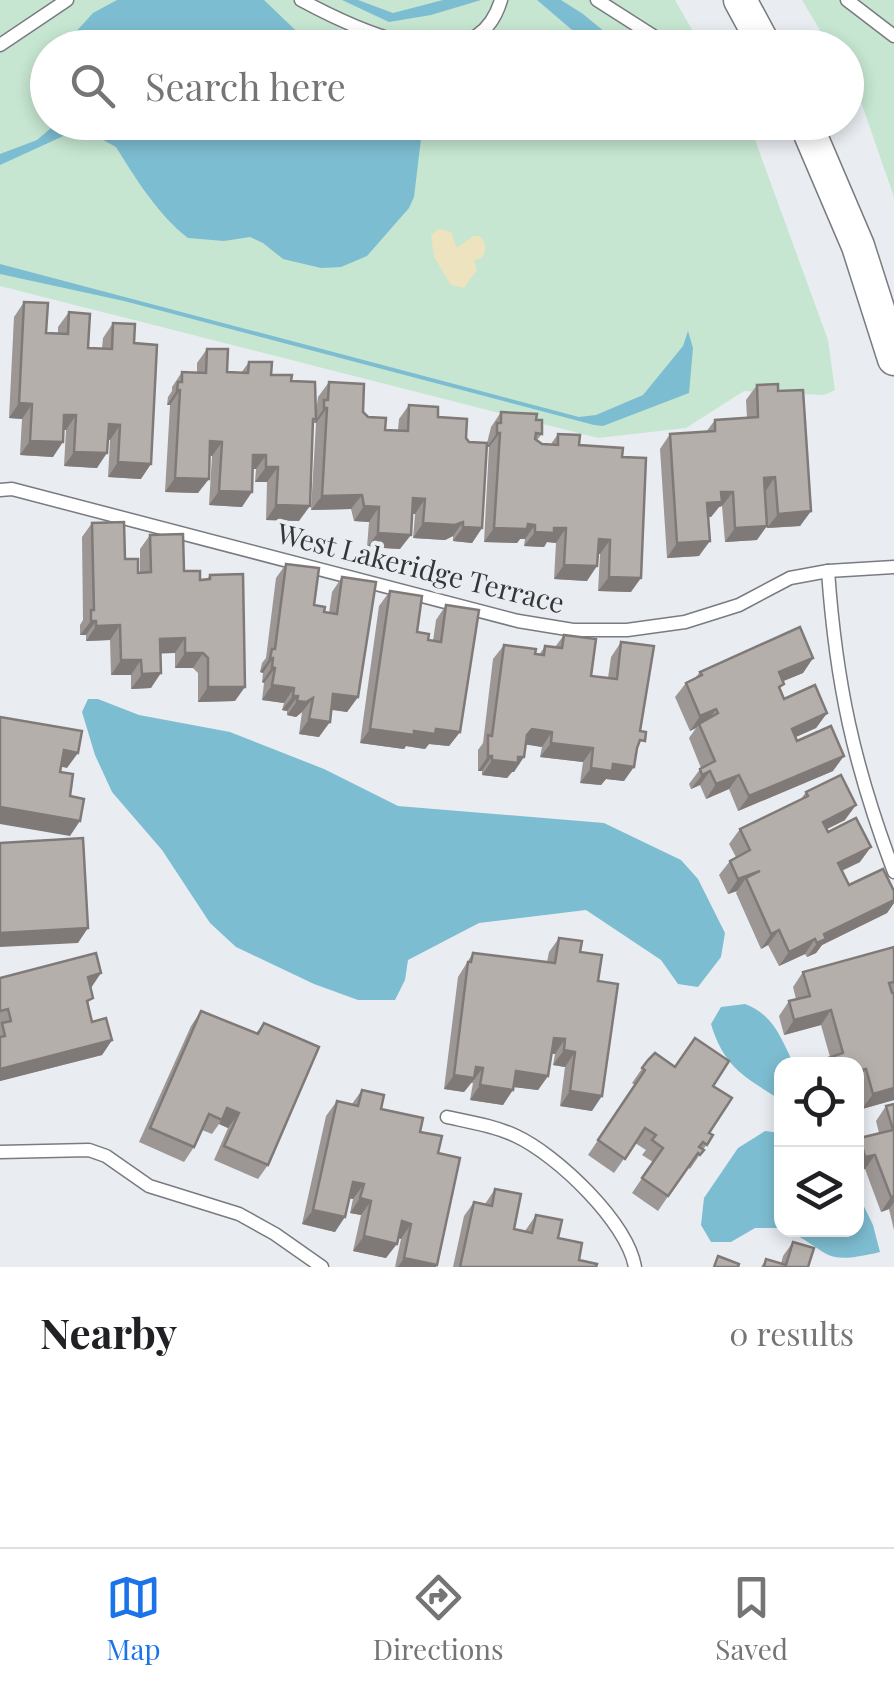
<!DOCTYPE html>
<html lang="en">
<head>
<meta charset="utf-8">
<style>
  body { margin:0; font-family:"Playfair Display",serif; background:#f6f6f6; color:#202124 }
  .controls { position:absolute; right:30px; bottom:30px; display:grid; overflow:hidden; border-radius:20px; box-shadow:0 5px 15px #0003 }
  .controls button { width:90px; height:90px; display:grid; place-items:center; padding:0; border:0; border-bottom:2px solid #e0e0e0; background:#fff; color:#202124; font:50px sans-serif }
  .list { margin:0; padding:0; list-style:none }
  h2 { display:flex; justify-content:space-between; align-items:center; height:130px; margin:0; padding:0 40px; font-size:42px }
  h2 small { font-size:32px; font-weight:400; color:#757577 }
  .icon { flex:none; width:55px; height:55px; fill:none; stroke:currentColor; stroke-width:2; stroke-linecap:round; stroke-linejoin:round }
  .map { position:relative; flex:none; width:894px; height:1267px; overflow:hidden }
  .search { position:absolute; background:#fff; box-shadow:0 5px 15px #0003; left:30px; right:30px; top:30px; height:110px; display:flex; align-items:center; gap:25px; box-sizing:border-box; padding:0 35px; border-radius:55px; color:#757577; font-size:38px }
  .sheet { height:280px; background:#fff }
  nav { display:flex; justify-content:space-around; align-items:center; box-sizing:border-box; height:140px; border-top:2px solid #e0e0e0; background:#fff; font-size:28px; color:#757577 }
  nav a { display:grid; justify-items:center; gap:5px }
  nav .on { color:#1a73e8 }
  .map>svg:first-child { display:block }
  .green { fill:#c6e6d1 }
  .sand { fill:#ede3be }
  .water { fill:#7dbdd1 }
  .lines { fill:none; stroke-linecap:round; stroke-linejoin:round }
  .service-casing { stroke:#787b7f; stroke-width:15 }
  .tertiary-casing { stroke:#787b7f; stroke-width:35 }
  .service { stroke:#fff; stroke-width:12 }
  .tertiary { stroke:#fff; stroke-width:32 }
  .wall { fill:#9c9694 }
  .shaded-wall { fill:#7f7a78 }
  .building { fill:#b5afac; stroke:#7f7a78; stroke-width:2.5 }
  .labels { text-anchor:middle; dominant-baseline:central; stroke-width:9; stroke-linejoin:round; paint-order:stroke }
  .street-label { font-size:28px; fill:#353638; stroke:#e9edf2 }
</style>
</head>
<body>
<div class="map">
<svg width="894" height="1267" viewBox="0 0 894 1267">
  <rect width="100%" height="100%" fill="#e9edf2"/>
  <!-- green -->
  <g class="green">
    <polygon points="0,0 675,0 702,47 48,48 48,122 746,123 754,137 828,340 835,390 824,395 744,391 686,428 598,438 0,286"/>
    <polygon points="802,0 894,0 894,197 860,99 847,76 846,48 830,47"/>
  </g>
  <!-- sand -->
  <path class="sand" d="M438 229 451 232 457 248 473 236H480C486 243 487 249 482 258L474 260 477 270 464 288 451 285 434 257 431 235Z"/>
  <!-- water -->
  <g class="water">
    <polygon points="117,0 264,0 313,47 62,47 93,13"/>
    <polygon points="342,0 358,0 393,13 443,0 481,0 431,15 389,22"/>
    <polygon points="537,0 561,0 583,14 623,47 592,47"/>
    <path d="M58 122H423L414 197 409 208 367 256 341 267 321 268 283 259 263 243 250 237 224 241 188 238C158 215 134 176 116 147L81 128 0 165V154L37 140Z"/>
    <polygon points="0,264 579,417 596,415 643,395 683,346 688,331 693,348 689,393 603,426 594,425 124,301 0,274"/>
    <polygon points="88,699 98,699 139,715 230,732 324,769 398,806 604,823 681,860 698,879 725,933 721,957 698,987 678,984 661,960 586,910 479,923 408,960 405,980 395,1000 358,1000 314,984 236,947 210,923 162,850 112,792 95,755 82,712"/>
    <path d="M745 1004C774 1015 780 1037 794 1064H782L781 1100C744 1077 724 1067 711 1024L721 1007Z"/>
    <polygon points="765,1131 781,1133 781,1228 755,1228 731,1242 711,1242 701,1225 704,1198 738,1148"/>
    <path d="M857 1192 873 1225 880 1252C818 1267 832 1250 785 1230H856Z"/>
  </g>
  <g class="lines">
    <!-- service casing -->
    <g class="service-casing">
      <g id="service">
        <path d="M301 0C353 28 475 89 501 0"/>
        <polyline points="597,0 666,44"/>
        <polyline points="847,0 894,36"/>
        <polyline points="0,45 67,0"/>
        <polyline points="0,490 12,489 518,621 573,630 627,630 685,622 739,605 790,578 828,571 894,567"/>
        <path d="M828 571C836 684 854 766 894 872"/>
        <path d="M447 1117C470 1122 495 1126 516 1136 557 1155 627 1222 635 1267"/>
        <polyline points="0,1152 89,1150 106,1156 149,1186 239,1214 275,1234 322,1267"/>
      </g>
    </g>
    <!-- tertiary casing -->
    <g class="tertiary-casing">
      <g id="tertiary">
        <polyline points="740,0 766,48"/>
        <polyline points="805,122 858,246 894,359"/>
      </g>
    </g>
    <!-- service -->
    <use href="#service" class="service"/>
    <!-- tertiary -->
    <use href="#tertiary" class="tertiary"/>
  </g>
  <!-- wall -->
  <g class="wall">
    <polygon points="24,302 46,333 58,334 58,327 69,312 88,348 102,348 103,338 113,323 134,343 141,479 108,477 110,440 108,440 97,468 64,466 66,430 63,430 53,457 20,455 22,419 9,418 14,317"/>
    <polygon points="207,349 227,372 241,373 249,362 271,375 291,381 316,412 318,397 329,382 368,417 385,430 398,430 399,419 409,405 438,417 466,438 469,442 487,443 491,427 501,412 536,420 542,434 537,440 542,444 551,444 558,434 579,445 622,457 631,592 598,591 600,554 598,554 587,581 554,579 556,543 547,542 544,547 524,546 525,539 520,539 517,543 484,542 489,447 487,447 482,528 472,543 453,541 453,536 445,540 413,538 415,514 412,513 400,549 367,547 369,522 354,521 351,509 311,510 316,423 314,422 299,521 266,520 267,482 255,482 256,469 253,469 242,507 209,505 212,456 209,456 198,493 165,492 170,405 167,405 168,397 172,391 172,387 182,372 197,373 197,363"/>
    <polygon points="757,385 778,391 811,511 800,526 767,528 765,492 757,540 725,542 722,506 719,507 711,517 708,517 699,556 667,558 660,449 670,434 706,432 715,420 747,418 746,400"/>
    <polygon points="92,523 138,573 140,573 140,549 150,535 184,571 200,580 207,579 210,575 235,701 198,702 198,673 193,668 175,668 175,653 161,653 151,688 131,689 131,675 111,675 110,640 86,641 86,635 80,635 80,625 83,620 82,537"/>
    <polygon points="286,564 314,605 324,612 329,613 332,592 342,577 358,697 347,712 331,710 319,737 299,734 302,712 296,717 287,715 287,711 282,710 284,703 262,700 264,683 262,682 263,673 260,672 262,663 266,658 276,578"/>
    <polygon points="390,591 417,632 428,640 433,641 436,620 446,605 460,732 449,746 429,744 425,749 406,746 404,749 360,743 379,606"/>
    <polygon points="564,635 591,676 608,678 611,657 621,642 636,754 624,781 606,779 601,785 580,783 583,762 540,757 542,747 526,744 514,772 512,772 507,778 482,775 482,771 478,771 478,750 483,743 493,659 504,645 539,655 545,646 555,647"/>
    <polygon points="813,658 803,673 783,681 780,690 784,699 827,713 816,728 796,737 797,741 833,771 738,811 729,789 706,799 700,785 691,789 689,784 701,768 689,738 696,728 690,731 675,697 686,683 695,678 700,672"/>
    <polygon points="806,792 845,820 827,829 860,862 842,871 849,885 894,891 894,903 887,913 822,945 816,953 807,957 805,954 779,966 768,945 761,949 736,893 737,891 728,894 719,875 730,861 736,857 729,844 740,829 801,799"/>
    <polygon points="559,938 580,952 598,981 592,1111 560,1106 565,1067 553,1065 555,1054 552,1054 548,1076 538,1090 513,1087 503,1105 470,1100 473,1083 471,1083 464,1092 444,1089 458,977 473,953 547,962 549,952"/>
    <polygon points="894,947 894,1100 862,1109 856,1088 856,1064 823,1064 828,1058 830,1057 821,1025 784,1035 779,1016 789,1001 796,999 793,987 803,972"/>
    <polygon points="0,978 91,988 88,1006 92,1022 112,1040 102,1055 0,1081"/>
    <polygon points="201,1011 256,1033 264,1023 268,1165 258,1179 214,1160 228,1128 219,1124 212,1134 202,1130 194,1147 184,1162 139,1142 191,1026"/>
    <polygon points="648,1060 675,1066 713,1086 709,1133 713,1135 690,1169 688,1167 658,1211 632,1193 653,1162 642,1155 646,1150 635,1143 614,1173 588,1155 635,1085 632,1083"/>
    <polygon points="362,1090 381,1109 420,1132 438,1153 436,1267 395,1267 401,1239 398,1238 386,1258 353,1251 361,1215 350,1213 353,1199 349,1198 335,1232 302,1224 326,1116 337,1101 352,1104"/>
    <polygon points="894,1104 894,1230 889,1209 881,1212 865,1169 856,1171 856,1144 860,1138 879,1133 876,1121 886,1106"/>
    <polygon points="495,1189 514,1229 525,1231 536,1215 579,1260 596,1267 453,1267 464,1216 474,1202 485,1204"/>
    <polygon points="793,1242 808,1267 761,1267 766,1259 781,1264 783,1256"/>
  </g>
  <!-- shaded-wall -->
  <g class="shaded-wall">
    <polygon points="177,390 180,390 170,405 167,405"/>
    <polygon points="19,403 32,404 22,419 9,418"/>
    <polygon points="324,408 327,408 316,423 314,423"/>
    <polygon points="64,415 76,415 66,430 54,430"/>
    <polygon points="109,424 120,425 110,440 98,439"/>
    <polygon points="497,433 500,433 489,447 487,447"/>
    <polygon points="30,441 63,442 53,457 20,455"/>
    <polygon points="210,441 222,442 212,456 200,456"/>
    <polygon points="74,452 107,453 97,468 64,466"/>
    <polygon points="253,455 266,455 256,469 243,469"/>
    <polygon points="118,462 151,464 141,479 108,477"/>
    <polygon points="266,467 278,467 267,482 255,482"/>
    <polygon points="775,477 765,492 764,478"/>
    <polygon points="175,478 209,479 198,493 165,492"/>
    <polygon points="219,491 252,492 242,507 209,505"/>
    <polygon points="721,492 733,492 722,506 719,507 711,517 697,518 707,503"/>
    <polygon points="362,495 351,509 311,510 322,496"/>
    <polygon points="413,498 425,499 415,514 402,513"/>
    <polygon points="276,505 310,506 299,521 266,520"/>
    <polygon points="364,506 379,507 369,522 354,521"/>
    <polygon points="811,511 800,526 767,528 778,514"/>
    <polygon points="463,522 453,536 445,540 413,538 423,523"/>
    <polygon points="528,524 535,525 525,539 520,539 517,543 484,542 494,528"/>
    <polygon points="767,526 757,540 725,542 735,528"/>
    <polygon points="463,527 482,528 472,543 453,541"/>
    <polygon points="554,528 566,528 556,543 547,542 544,547 524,546 535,532"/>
    <polygon points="378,533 411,535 400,549 367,547"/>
    <polygon points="599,539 610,540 600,554 588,554"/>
    <polygon points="710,541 699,556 667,558 677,543"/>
    <polygon points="564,565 597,566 587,581 554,579"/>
    <polygon points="609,577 641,578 631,592 598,591"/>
    <polygon points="91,621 96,621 86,635 80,635"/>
    <polygon points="120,625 110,640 86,641 96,626"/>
    <polygon points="185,638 175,653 150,654 160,639"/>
    <polygon points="185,653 203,653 193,668 175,668"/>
    <polygon points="270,658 273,658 263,673 260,672"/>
    <polygon points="813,658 803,673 769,687 779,672"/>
    <polygon points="121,660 141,660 131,675 111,675"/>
    <polygon points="272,667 275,668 264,683 262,682"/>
    <polygon points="161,673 151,688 131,689 142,674"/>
    <polygon points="272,685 294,688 284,703 262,700"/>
    <polygon points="208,687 245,687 235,701 198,702"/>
    <polygon points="333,694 358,697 347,712 323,708"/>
    <polygon points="293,696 298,696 287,711 282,710"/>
    <polygon points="313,698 302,712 296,717 287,715 297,701"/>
    <polygon points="716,709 706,724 699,724 696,728 690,731 700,716"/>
    <polygon points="827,713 816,728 782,743 792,729"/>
    <polygon points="309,719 330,722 319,737 299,734"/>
    <polygon points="370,729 414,731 436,729 460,732 449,746 429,744 425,749 406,746 404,749 360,743"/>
    <polygon points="532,729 552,732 542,747 522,744"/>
    <polygon points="551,743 593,748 583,762 540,757"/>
    <polygon points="64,750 78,753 67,768 54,765"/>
    <polygon points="488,756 492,756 482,771 478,771"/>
    <polygon points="844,756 833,771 738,811 749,796"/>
    <polygon points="518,757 524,757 514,772 512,772 507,778 482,775 492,760"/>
    <polygon points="613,764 634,767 624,781 606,779 601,785 580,783 591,768"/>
    <polygon points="710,771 700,785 691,789 702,775"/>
    <polygon points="739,775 729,789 706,799 716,784"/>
    <polygon points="856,805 845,820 813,836 823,822"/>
    <polygon points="0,807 80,821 70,836 0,824"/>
    <polygon points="871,847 860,862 827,877 838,863"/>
    <polygon points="760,871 746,878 737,891 728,894 738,879"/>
    <polygon points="894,900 894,903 887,913 822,945 816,953 807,957 824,934"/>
    <polygon points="88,928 78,943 0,947 0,933"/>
    <polygon points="779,930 768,945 761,949 771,934"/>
    <polygon points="815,939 805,954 779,966 789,952"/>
    <polygon points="101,973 91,988 88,977"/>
    <polygon points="831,1010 821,1025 784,1035 794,1020"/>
    <polygon points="554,1038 565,1039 555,1054 544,1052"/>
    <polygon points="112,1040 102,1055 0,1081 0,1069"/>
    <polygon points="564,1050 575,1052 565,1067 553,1065"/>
    <polygon points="476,1067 483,1068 464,1092 444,1089 454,1075"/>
    <polygon points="866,1069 856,1082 856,1071"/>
    <polygon points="516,1071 548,1076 538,1090 506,1086"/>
    <polygon points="480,1085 513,1090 503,1105 470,1100"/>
    <polygon points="894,1088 894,1100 862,1109 873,1094"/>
    <polygon points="570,1091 602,1096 592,1111 560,1106"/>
    <polygon points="227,1108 239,1113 228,1128 219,1124"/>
    <polygon points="875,1155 865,1169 856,1171 865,1157"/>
    <polygon points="353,1182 364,1184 353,1199 342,1197"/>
    <polygon points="894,1196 894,1202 889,1209 881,1212 891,1197"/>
    <polygon points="360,1198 371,1201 361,1215 350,1213"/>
    <polygon points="313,1210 345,1217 335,1232 302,1224"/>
    <polygon points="402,1221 411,1224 401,1239 391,1236"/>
    <polygon points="364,1236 397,1244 386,1258 353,1251"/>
    <polygon points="404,1258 437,1265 436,1267 398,1267"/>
  </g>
  <!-- building -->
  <g class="building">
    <polygon points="24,302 48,303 46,333 68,334 69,312 90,314 88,348 112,349 113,323 135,324 134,343 157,345 151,464 118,462 120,425 109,424 107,453 74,452 76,415 64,415 63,442 30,441 32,404 19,403"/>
    <polygon points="207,349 228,349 227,372 248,373 249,362 272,362 271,375 292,375 291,381 315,382 316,419 313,419 310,506 276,505 278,467 266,467 266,455 253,455 252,492 219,491 222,442 210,441 209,479 175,478 180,390 177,390 178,382 182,382 182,372 206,373"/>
    <polygon points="329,382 364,384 363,412 368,417 386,418 385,430 408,431 409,405 438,407 438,417 467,419 466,438 469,442 487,443 482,528 463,527 463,522 455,525 423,523 425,499 413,498 411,535 378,533 379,507 364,506 362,495 322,496 327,408 324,408 324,400 328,400"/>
    <polygon points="778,384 778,391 803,390 811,511 778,514 775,477 764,478 767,526 735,528 733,492 721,492 722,502 707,503 710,541 677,543 670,434 715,431 715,420 758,417 757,385"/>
    <polygon points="501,412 537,414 536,420 542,420 542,434 536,433 535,439 542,444 558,445 558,434 580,435 579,445 623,448 622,457 646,458 641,578 609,577 610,540 599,539 597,566 564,565 566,528 554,528 554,533 535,532 535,525 528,524 527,529 494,528 500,433 497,433 497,423 501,423"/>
    <polygon points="124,522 125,559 138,559 138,573 151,572 150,535 183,534 184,571 200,571 200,580 210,579 210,575 243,574 245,687 208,687 208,658 203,653 185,653 185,638 160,639 161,673 142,674 141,660 121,660 120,625 96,626 96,621 91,621 91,610 94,610 92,523"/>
    <polygon points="286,564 319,568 314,605 325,607 324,612 337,614 342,577 376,582 358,697 333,694 330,722 309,719 313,698 306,702 297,701 298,696 293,696 294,688 272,685 275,668 272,667 273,658 270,658 272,649 275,649"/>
    <polygon points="390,591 422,596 417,632 429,634 428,640 441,642 446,605 479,610 460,732 436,729 435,734 414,731 414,735 370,729"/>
    <polygon points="800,627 813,658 779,672 784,684 779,687 784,699 815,685 827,713 792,729 797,741 831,726 844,756 749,796 739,775 716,784 710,771 702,775 700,769 715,761 699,724 718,713 716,709 700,716 686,683 702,675 700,672"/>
    <polygon points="564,635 596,639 591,676 617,679 621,642 654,646 640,731 646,732 645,741 640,740 637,748 634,767 613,764 612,771 591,768 593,748 551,743 552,732 532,729 527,735 524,757 518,757 518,763 492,760 492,756 488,756 488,735 492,736 504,645 536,649 535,654 544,655 545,646 562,648"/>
    <polygon points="0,717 82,731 78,753 64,750 60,772 73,774 70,796 84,799 80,821 0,807"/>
    <polygon points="841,775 856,805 823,822 828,832 856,818 871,847 838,863 849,885 883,869 894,891 894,900 824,934 826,939 817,943 815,939 789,952 779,930 771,934 746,878 760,871 738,879 730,861 750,850 740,829 808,796 806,792"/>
    <polygon points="83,838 88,928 0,933 0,843"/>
    <polygon points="559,938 582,941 580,952 602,955 598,981 618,984 602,1096 570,1091 575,1052 564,1050 565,1039 554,1038 548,1076 516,1071 513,1090 480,1085 483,1068 476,1067 474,1078 454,1075 468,962 471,962 473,953 555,963"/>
    <polygon points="894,947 894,982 889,983 892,993 894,993 894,1088 873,1094 866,1069 856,1071 856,1064 829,1064 828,1058 843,1053 831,1010 794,1020 789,1001 810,996 803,972"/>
    <polygon points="96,953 101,973 88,977 93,998 87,1001 92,1022 106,1018 112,1040 0,1069 0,1037 5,1036 2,1023 11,1021 8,1009 0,1011 0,978"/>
    <polygon points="201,1011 258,1034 264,1023 319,1047 268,1165 224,1146 239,1113 227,1108 222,1120 209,1114 194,1147 150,1128"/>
    <polygon points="695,1038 729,1061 713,1086 732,1098 709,1133 713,1135 707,1145 703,1142 699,1147 704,1150 700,1155 698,1153 668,1196 642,1178 663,1148 652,1140 656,1135 645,1128 625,1159 598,1140 645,1070 642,1068 648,1060 655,1053 675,1067"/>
    <polygon points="362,1090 384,1095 381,1109 423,1118 420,1132 442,1136 438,1153 460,1158 437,1265 404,1258 411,1224 402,1221 397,1244 364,1236 371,1201 360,1198 364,1184 353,1182 345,1217 313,1210 337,1101 358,1106"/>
    <polygon points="894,1104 894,1196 891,1197 875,1155 865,1157 860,1138 893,1130 886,1106"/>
    <polygon points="495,1189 521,1194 514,1229 532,1233 536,1215 562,1220 558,1238 582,1243 579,1260 597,1264 596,1267 460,1267 474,1202 492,1206"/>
    <polygon points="793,1242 814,1248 808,1267 764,1267 766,1259 786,1265"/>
    <polygon points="718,1256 739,1264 738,1267 714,1267"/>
  </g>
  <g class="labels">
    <!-- street labels -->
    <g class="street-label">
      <text transform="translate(421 567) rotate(14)">West Lakeridge Terrace</text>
    </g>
  </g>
</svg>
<div class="controls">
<button><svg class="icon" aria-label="locate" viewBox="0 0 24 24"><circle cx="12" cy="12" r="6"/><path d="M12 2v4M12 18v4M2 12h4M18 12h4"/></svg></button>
<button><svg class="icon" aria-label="layers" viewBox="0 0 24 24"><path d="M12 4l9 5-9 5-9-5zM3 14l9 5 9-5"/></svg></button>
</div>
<div class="search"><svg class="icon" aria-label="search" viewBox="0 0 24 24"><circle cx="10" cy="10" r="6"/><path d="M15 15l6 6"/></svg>Search here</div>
</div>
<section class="sheet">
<h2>Nearby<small>0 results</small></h2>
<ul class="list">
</ul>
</section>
<nav>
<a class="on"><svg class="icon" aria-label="map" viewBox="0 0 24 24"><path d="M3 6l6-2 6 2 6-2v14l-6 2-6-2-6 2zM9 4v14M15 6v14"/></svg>Map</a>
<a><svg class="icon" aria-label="directions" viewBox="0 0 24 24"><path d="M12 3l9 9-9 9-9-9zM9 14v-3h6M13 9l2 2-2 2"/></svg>Directions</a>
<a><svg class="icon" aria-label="saved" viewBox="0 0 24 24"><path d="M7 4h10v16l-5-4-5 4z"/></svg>Saved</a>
</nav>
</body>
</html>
